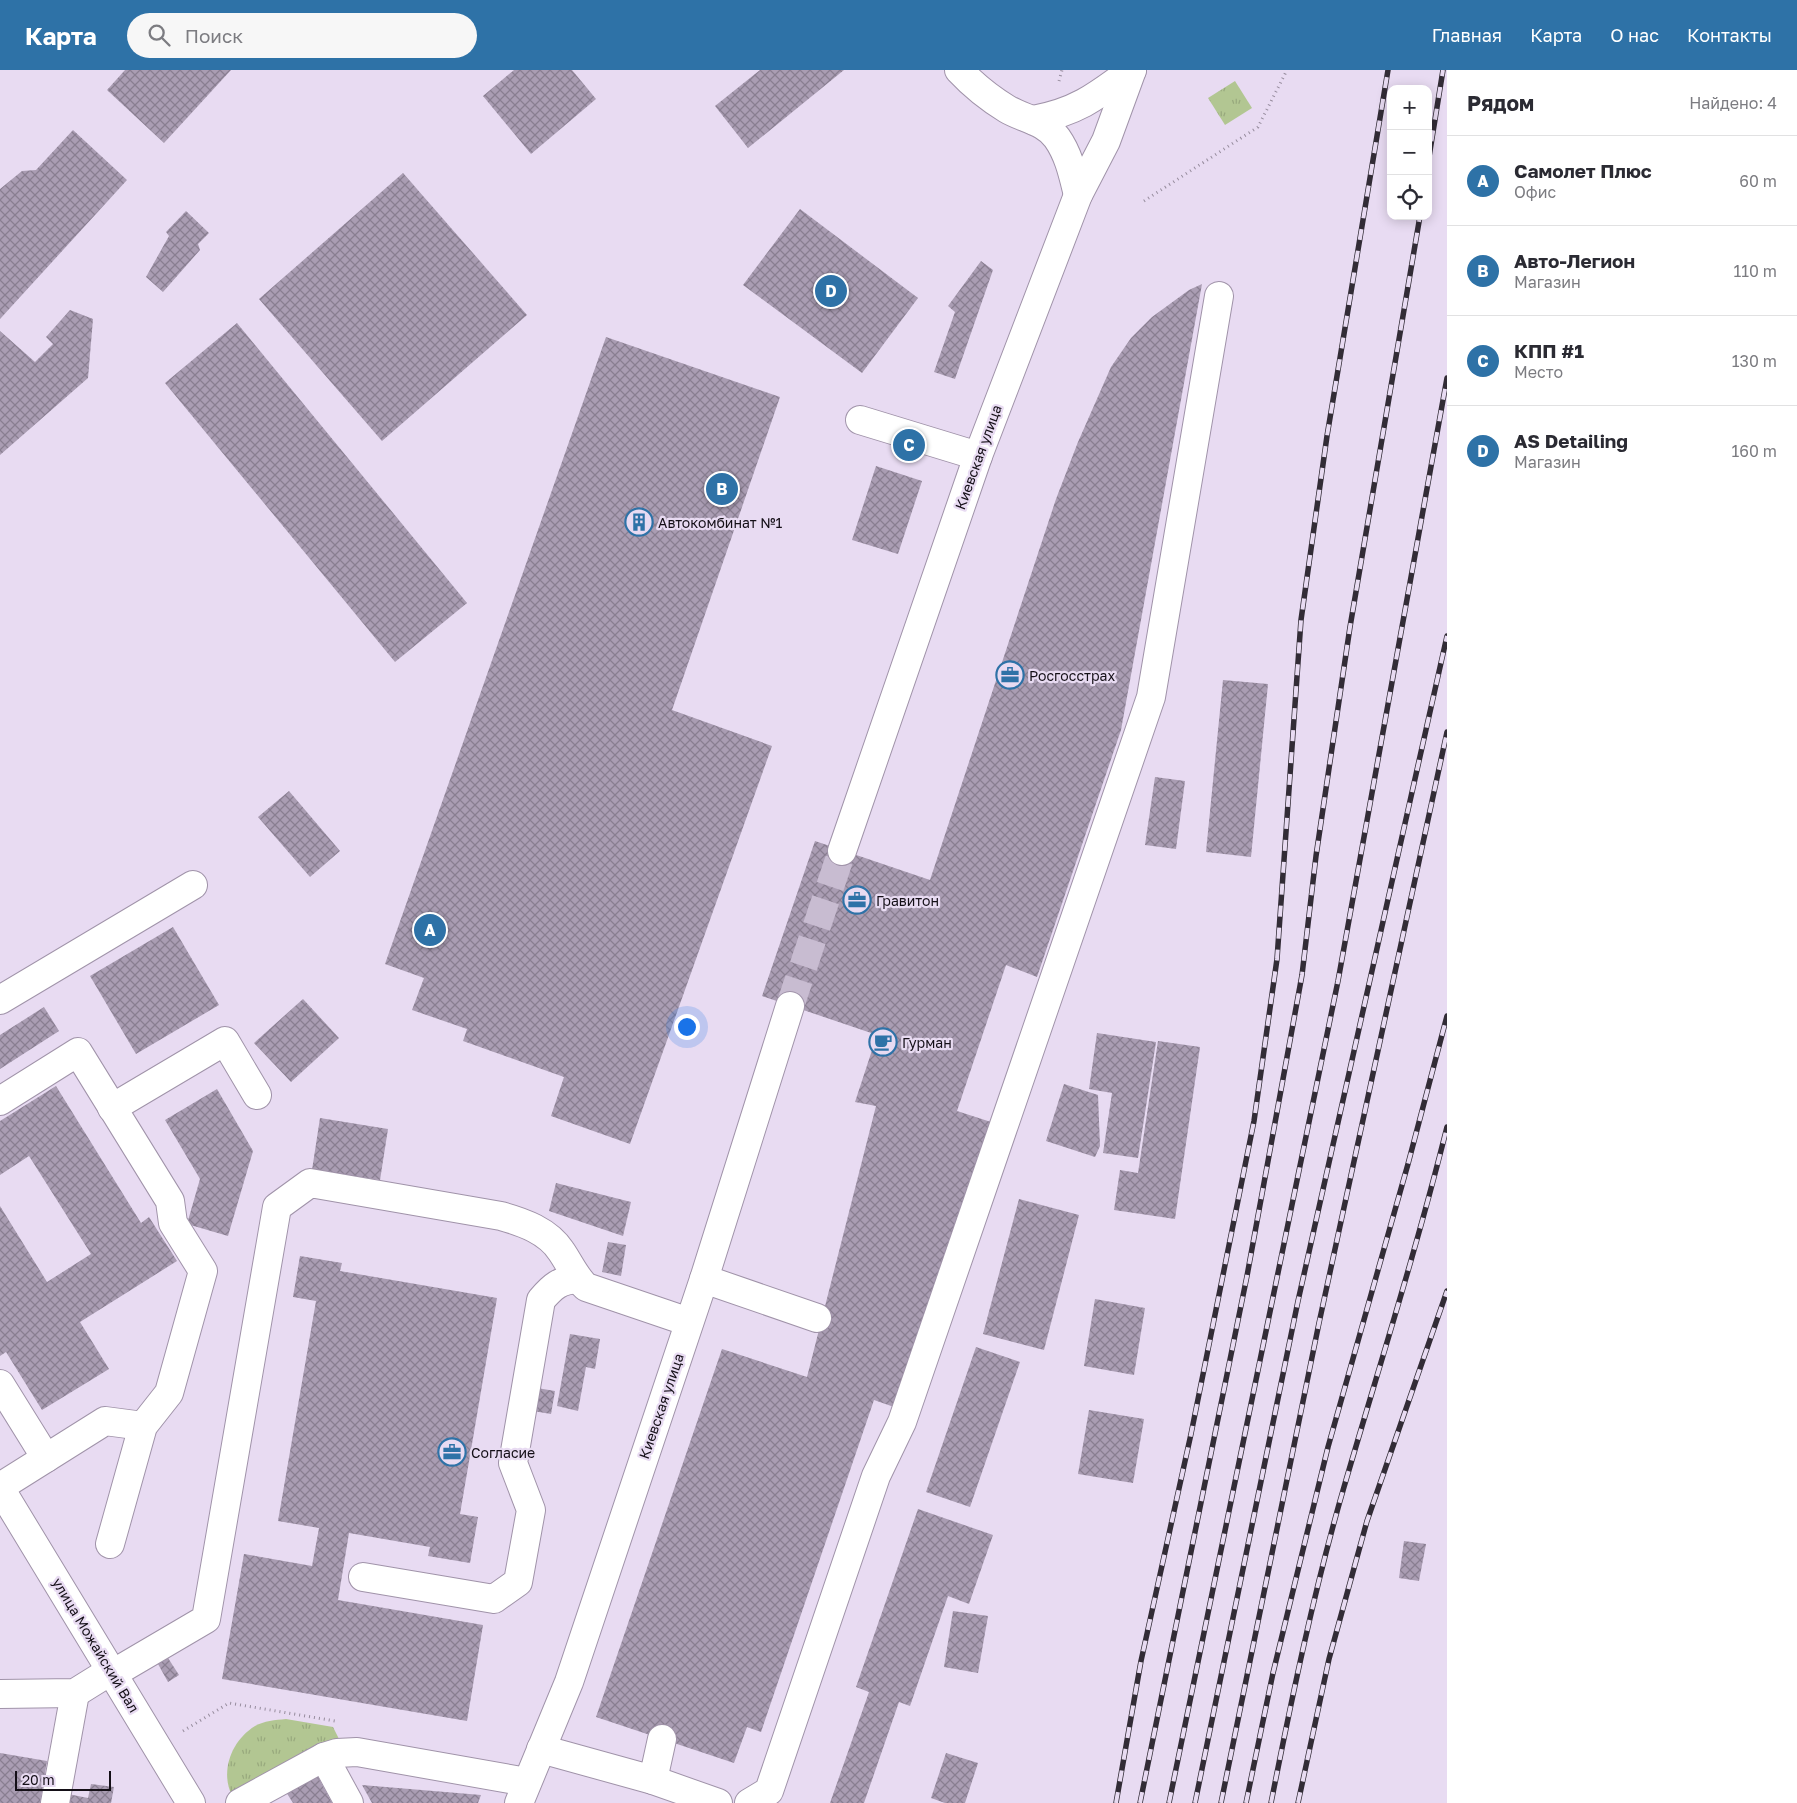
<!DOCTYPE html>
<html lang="ru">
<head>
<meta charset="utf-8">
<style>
  body { margin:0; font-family:"Golos Text",sans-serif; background:#f7f7f7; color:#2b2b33 }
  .controls { position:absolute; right:15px; top:15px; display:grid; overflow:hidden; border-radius:10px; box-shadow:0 2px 12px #0003 }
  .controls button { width:45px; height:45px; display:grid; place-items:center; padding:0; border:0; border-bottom:1px solid #e1e1e2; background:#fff; color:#2b2b33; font:25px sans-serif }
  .scale { position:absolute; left:15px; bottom:12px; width:96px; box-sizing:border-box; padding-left:5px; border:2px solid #140f17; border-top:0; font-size:14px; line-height:18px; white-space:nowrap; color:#140f17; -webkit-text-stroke:4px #e8dbf2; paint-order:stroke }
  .you { position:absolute; left:686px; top:956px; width:18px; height:18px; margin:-12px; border:4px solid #fff; border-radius:50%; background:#1a73e8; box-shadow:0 0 0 8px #1a73e833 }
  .badge { display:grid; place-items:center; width:32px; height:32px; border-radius:50%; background:#2e72a7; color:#fff; font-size:16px; font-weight:700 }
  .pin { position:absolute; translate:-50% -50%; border:2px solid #fff; box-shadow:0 1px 5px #0006 }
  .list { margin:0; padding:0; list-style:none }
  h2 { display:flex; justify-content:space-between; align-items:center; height:65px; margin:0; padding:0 20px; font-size:21px }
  h2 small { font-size:16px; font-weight:400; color:#7c7c81 }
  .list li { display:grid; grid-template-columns:32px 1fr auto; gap:15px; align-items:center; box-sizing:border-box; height:90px; padding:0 20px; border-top:1px solid #e1e1e2 }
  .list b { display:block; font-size:19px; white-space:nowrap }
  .list p { margin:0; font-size:16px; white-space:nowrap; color:#7c7c81 }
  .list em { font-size:16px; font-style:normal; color:#7c7c81 }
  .icon { flex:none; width:28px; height:28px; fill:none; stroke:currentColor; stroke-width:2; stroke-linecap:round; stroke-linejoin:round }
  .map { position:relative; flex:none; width:1447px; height:1733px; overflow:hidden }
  header { display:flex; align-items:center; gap:30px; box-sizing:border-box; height:70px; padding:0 25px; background:#2e72a7; color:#fff }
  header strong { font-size:24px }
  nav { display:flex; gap:28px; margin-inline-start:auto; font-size:18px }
  .search { width:350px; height:45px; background:#f7f7f7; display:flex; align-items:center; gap:12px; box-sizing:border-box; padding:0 18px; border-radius:28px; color:#7c7c81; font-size:19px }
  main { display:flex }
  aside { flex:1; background:#fff }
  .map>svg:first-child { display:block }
  .grass { fill:url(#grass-tufts) }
  .building { fill:url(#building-cross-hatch) }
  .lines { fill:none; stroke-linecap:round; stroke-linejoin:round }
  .minor-tunnel { stroke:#c8bcd1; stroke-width:28; stroke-dasharray:28 14; stroke-linecap:butt }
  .minor-casing { stroke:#a093a9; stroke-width:30 }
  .path { stroke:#968c9d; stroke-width:3; stroke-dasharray:1 4; stroke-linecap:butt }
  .minor { stroke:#fff; stroke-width:28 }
  .rail-casing { stroke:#322c36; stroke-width:5.5 }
  .rail { stroke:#e8dbf2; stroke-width:4; stroke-dasharray:11; stroke-linecap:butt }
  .labels { text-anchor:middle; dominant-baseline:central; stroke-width:4.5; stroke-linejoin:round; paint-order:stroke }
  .street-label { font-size:14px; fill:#140f17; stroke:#e8dbf2 }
  .poi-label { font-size:14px; fill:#140f17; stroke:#e8dbf2; text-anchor:start }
</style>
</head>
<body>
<header>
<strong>Карта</strong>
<div class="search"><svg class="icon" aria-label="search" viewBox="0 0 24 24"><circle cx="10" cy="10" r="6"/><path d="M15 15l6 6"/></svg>Поиск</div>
<nav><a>Главная</a><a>Карта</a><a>О нас</a><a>Контакты</a></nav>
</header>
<main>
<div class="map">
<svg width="1447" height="1733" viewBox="0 0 1447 1733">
  <defs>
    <pattern id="grass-tufts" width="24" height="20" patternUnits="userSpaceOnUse" patternTransform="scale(1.25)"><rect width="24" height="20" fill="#b2c692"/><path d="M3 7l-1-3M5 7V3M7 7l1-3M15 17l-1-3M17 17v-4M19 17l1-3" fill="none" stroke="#98a97d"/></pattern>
    <pattern id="building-cross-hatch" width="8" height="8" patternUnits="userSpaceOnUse" patternTransform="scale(1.25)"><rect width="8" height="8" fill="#aa9db3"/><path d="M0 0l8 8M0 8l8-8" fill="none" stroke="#897e91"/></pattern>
  </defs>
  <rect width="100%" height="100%" fill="#e8dbf2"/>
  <!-- grass -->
  <g class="grass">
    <polygon points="1235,11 1252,38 1225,55 1208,28"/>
    <path d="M286 1649 333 1657 340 1671 232 1726C220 1701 231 1671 255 1656 264 1651 275 1650 286 1649Z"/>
  </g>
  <!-- building -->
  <g class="building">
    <polygon points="125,0 231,0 164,73 107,20"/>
    <polygon points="514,0 572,0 596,29 531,84 483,26"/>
    <polygon points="760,0 844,0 748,78 715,36"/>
    <polygon points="73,60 127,110 0,249 0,119 22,101 36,100"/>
    <polygon points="403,103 527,245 382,371 259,229"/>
    <polygon points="800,139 918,228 862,303 743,215"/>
    <polygon points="186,141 209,163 198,174 200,180 163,222 146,207 169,166 166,162"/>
    <polygon points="981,191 993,200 955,309 934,302 955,242 948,236"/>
    <polygon points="1202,214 1121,660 1037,907 1006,895 957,1041 991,1052 894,1337 874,1330 761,1662 747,1657 734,1693 596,1647 722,1279 807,1307 876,1036 855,1032 877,965 762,926 815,771 930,810 1056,429 1078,372 1111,297 1131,268 1152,247 1189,220"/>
    <polygon points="70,240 93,249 88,308 0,385 0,261 35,292 53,274 46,267"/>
    <polygon points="237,253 467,533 395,592 165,313"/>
    <polygon points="606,267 780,327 672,640 772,676 630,1074 551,1046 564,1007 463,971 467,959 412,940 424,908 385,894"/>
    <polygon points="876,396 922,411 898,484 852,470"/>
    <polygon points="1223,610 1268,614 1251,787 1206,782"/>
    <polygon points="1155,707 1185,711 1176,779 1145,775"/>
    <polygon points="289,721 340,781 310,807 258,747"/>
    <polygon points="173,857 219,935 136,984 90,906"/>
    <polygon points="303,929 339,968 291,1012 254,973"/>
    <polygon points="44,937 59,961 0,999 0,965"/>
    <polygon points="1097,963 1156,972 1138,1088 1103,1083 1112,1023 1089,1019"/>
    <polygon points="1158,971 1200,977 1175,1149 1114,1140 1120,1100 1138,1103"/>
    <polygon points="1064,1014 1098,1025 1100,1076 1095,1087 1046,1071"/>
    <polygon points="56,1016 141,1153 149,1147 177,1191 80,1252 109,1299 42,1340 6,1282 0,1286 0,1136 47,1212 91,1184 29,1086 0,1105 0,1051"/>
    <polygon points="217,1019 253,1081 228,1166 187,1154 200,1109 165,1050"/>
    <polygon points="320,1048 388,1059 380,1110 312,1100"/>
    <polygon points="556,1113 631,1132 623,1166 549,1141"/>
    <polygon points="1019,1129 1079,1145 1044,1280 983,1264"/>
    <polygon points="608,1172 626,1175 621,1206 602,1202"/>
    <polygon points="300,1186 342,1193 340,1201 497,1228 460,1444 478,1447 470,1493 428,1486 430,1477 349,1463 338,1530 483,1555 467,1651 222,1609 244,1484 312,1496 319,1458 278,1451 316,1231 293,1227"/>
    <polygon points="1095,1229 1145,1238 1134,1305 1084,1296"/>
    <polygon points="570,1264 600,1269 595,1299 586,1297 578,1341 557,1336"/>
    <polygon points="976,1277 1020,1292 970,1437 926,1422"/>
    <polygon points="537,1318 555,1321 551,1344 533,1341"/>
    <polygon points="1089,1340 1144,1349 1133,1413 1078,1404"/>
    <polygon points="918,1439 993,1465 969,1534 948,1526 910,1636 899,1632 864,1733 830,1733 869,1622 856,1617"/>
    <polygon points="1404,1471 1426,1474 1419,1511 1399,1508"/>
    <polygon points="953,1541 988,1546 978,1603 944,1597"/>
    <polygon points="168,1588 179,1605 168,1612 158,1594"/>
    <polygon points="0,1683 47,1691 40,1733 0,1733"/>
    <polygon points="946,1683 978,1693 965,1733 945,1733 931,1728"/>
    <polygon points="317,1705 332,1733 293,1733 286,1722"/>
    <polygon points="91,1714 114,1717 111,1733 67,1733 68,1724 88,1728"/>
    <polygon points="362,1715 481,1725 478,1733 372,1733"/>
  </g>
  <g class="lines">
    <!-- minor-tunnel -->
    <polyline class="minor-tunnel" points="790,936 842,781"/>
    <!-- minor casing -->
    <g class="minor-casing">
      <g id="minor">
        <path d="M959 0C973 15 989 28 1007 39 1024 49 1045 51 1057 68 1069 85 1073 105 1078 125"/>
        <path d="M1033 50C1077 42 1097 26 1132 0"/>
        <polyline points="860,350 978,386"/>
        <polyline points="842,781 978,386 1078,125 1106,71 1132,0"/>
        <polyline points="0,930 193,815"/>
        <polyline points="0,1031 78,982 170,1131 173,1153 203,1201 169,1323 143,1356 110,1474"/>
        <polyline points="112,1038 225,971 257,1025"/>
        <polyline points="704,1209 817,1248"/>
        <polyline points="0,1314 46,1388"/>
        <polyline points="0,1417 105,1351 143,1356"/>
        <polyline points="0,1418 191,1733"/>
        <path d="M363 1507 494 1529 518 1512 531 1440 513 1393 541 1230C553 1216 560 1210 578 1209"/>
        <path d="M114 1603 206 1549 277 1137 310 1113 501 1146C523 1152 548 1161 561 1181 570 1194 575 1207 586 1217L689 1252"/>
        <polyline points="0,1624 75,1623 112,1600"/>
        <polyline points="541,1679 653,1710 662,1669"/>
        <polyline points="324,1687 349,1733"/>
        <polyline points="653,1710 718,1733"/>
        <polyline points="55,1733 75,1623"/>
        <polyline points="240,1733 324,1687 337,1683 357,1682 527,1712"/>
        <polyline points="519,1733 569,1612 704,1209 790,936"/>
        <polyline points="749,1733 769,1721 876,1406 902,1352 1151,627 1219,226"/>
      </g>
    </g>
    <!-- path -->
    <g class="path">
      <polyline points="1059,11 1062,0"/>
      <polyline points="1144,131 1258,57 1287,0"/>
      <polyline points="183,1661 229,1633 335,1651"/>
    </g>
    <!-- minor -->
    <use href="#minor" class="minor"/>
    <!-- rail casing -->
    <g class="rail-casing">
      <g id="rail">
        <polyline points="1428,93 1443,0"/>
        <polyline points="1116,1733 1141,1591 1191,1364 1254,1051 1277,889 1301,550 1327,366 1388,0"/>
        <polyline points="1140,1733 1247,1206 1302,905 1316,786 1350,557 1420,146"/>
        <polyline points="1169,1733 1338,911 1447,308"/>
        <polyline points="1195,1733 1298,1231 1447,566"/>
        <polyline points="1221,1733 1319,1253 1447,662"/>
        <polyline points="1246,1733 1273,1603 1328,1377 1408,1094 1447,946"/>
        <path d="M1271 1733C1292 1627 1314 1520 1344 1417 1379 1297 1417 1178 1447 1057"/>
        <polyline points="1298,1733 1329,1589 1367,1451 1447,1221"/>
      </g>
    </g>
    <!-- rail -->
    <use href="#rail" class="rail"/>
  </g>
  <!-- icons -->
  <defs>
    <g id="building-ring" transform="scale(1.4375)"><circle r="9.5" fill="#e8dbf2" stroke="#2e72a7" stroke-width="1.5"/><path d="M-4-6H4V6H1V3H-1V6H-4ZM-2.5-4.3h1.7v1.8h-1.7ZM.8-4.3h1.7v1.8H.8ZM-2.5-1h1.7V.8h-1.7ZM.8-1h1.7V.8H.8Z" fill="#2e72a7"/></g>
    <g id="office-ring" transform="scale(1.4375)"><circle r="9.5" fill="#e8dbf2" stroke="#2e72a7" stroke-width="1.5"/><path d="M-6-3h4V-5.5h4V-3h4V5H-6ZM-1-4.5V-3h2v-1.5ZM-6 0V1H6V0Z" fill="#2e72a7"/></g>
    <g id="cafe-ring" transform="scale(1.4375)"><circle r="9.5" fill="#e8dbf2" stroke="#2e72a7" stroke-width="1.5"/><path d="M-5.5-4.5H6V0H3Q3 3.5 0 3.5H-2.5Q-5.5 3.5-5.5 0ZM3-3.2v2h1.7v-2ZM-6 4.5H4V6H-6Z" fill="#2e72a7"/></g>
  </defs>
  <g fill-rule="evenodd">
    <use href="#building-ring" x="639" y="452"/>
    <use href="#office-ring" x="1010" y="605"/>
    <use href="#office-ring" x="857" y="830"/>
    <use href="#cafe-ring" x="883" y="972"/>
    <use href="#office-ring" x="452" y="1382"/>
  </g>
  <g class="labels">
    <!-- street labels -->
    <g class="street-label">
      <text transform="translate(978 387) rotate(-70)">Киевская улица</text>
      <text transform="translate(661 1336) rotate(-71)">Киевская улица</text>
      <text transform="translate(96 1575) rotate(59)">улица Можайский Вал</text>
    </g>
    <!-- poi labels -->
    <g class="poi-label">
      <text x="658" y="452">Автокомбинат №1</text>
      <text x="1029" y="605">Росгосстрах</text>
      <text x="876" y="830">Гравитон</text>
      <text x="902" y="972">Гурман</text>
      <text x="471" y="1382">Согласие</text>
    </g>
  </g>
</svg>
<div class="controls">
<button>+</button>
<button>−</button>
<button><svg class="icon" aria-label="locate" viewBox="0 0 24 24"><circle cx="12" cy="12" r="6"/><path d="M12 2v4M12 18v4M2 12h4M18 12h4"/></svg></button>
</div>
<div class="scale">20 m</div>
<div class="you"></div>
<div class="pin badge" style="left:430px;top:860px">A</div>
<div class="pin badge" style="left:722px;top:419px">B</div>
<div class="pin badge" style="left:909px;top:375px">C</div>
<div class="pin badge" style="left:831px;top:221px">D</div>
</div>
<aside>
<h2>Рядом<small>Найдено: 4</small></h2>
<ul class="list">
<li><span class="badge">A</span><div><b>Самолет Плюс</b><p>Офис</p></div><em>60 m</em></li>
<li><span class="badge">B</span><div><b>Авто-Легион</b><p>Магазин</p></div><em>110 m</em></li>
<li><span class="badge">C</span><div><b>КПП #1</b><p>Место</p></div><em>130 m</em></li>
<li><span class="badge">D</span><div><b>AS Detailing</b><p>Магазин</p></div><em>160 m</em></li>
</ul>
</aside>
</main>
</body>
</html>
